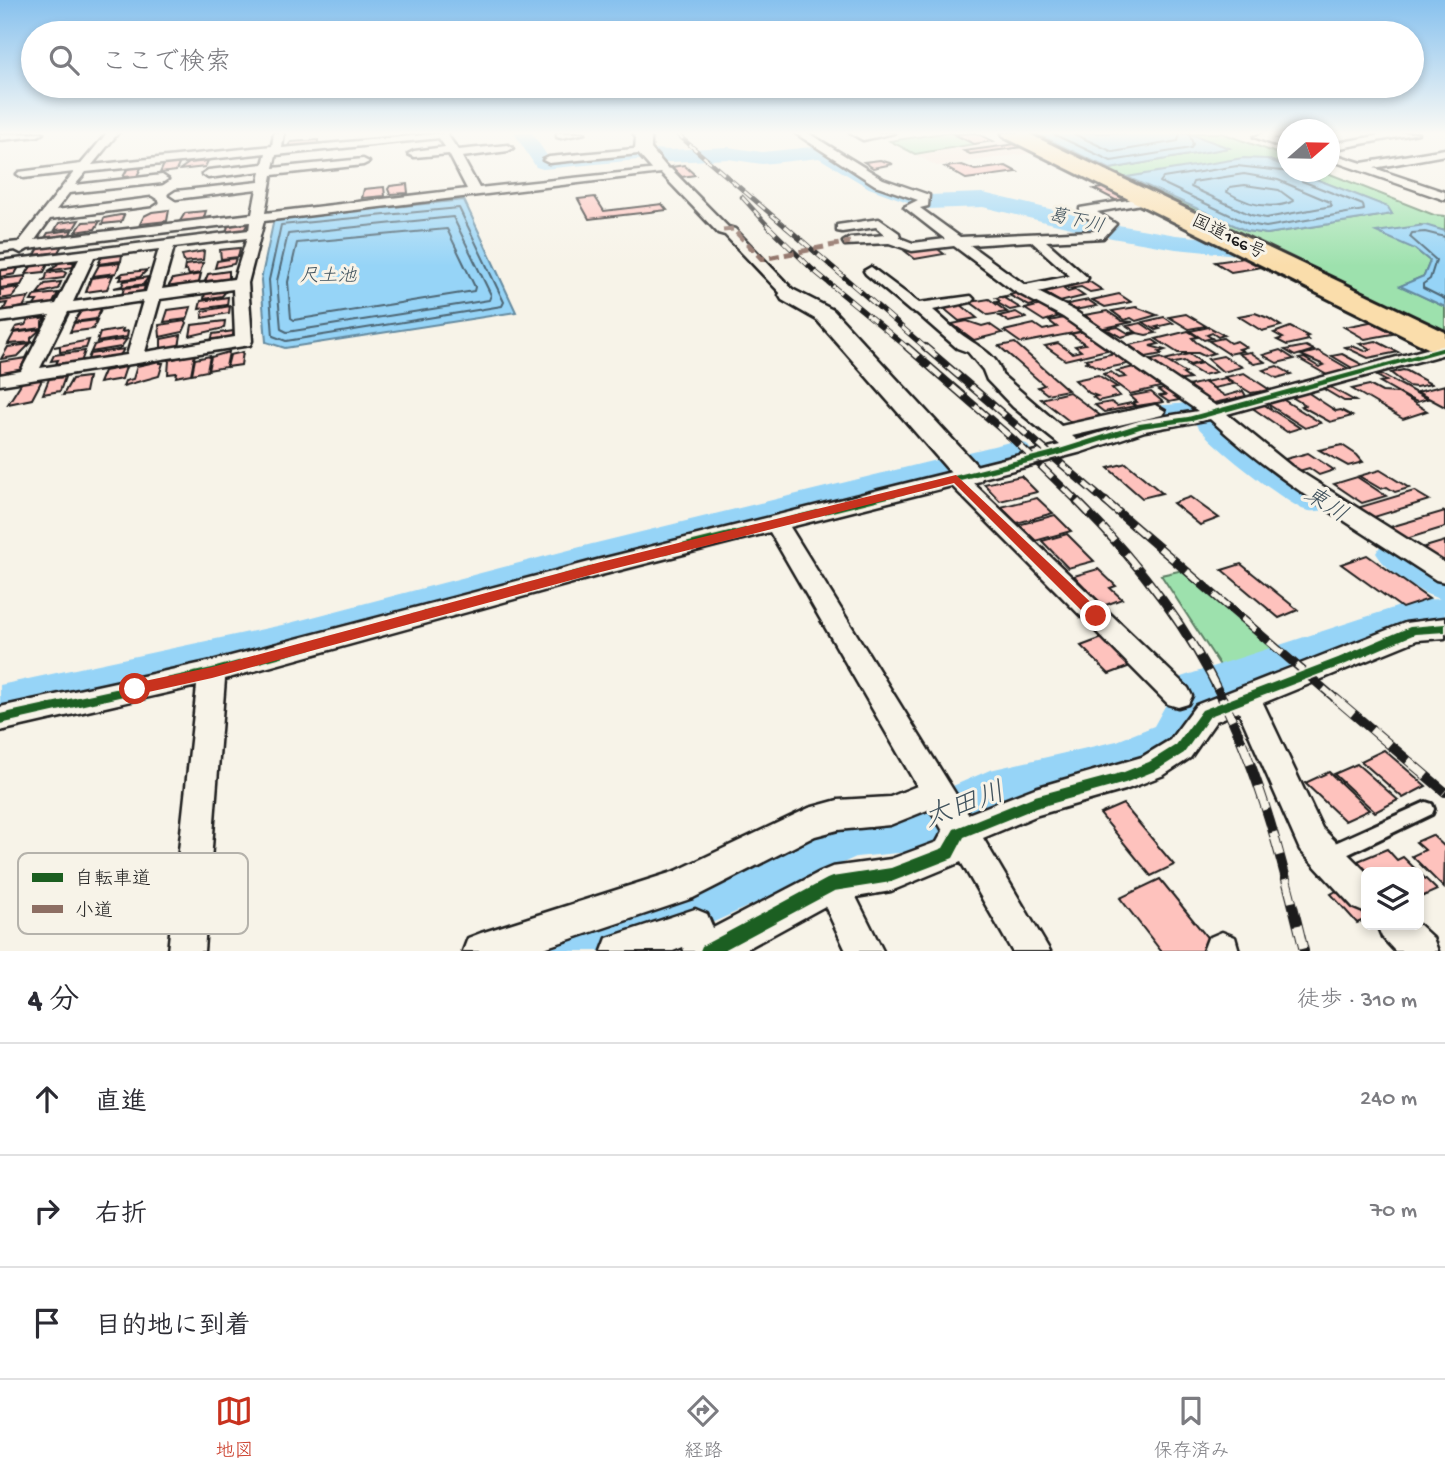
<!DOCTYPE html>
<html lang="ja">
<head>
<meta charset="utf-8">
<style>
  body { margin:0; font-family:"Gochi Hand","Klee One",sans-serif; background:#f2f2f3; color:#2b2b33 }
  .controls { position:absolute; right:21px; bottom:21px; display:grid; overflow:hidden; border-radius:10px; box-shadow:0 4px 10px #0003 }
  .controls button { width:63px; height:63px; display:grid; place-items:center; padding:0; border:0; border-bottom:2px solid #e1e1e2; background:#fff; color:#2b2b33; font:35px sans-serif }
  .compass { position:absolute; left:1277px; top:119px; width:63px; height:63px; border-radius:50%; background:#fff; box-shadow:0 4px 10px #0003; rotate:70deg }
  .stop { position:absolute; width:21px; height:21px; margin:-16px; border:5px solid #c8321e; border-radius:50%; background:#fff }
  .stop.end { background:#c8321e; border-color:#fff; box-shadow:0 2px 7px #0008 }
  .list { margin:0; padding:0; list-style:none }
  h2 { display:flex; justify-content:space-between; align-items:center; height:91px; margin:0; padding:0 28px; font-size:30px }
  h2 small { font-size:23px; font-weight:400; color:#7c7c81 }
  .list li { display:grid; grid-template-columns:46px 1fr auto; gap:21px; align-items:center; box-sizing:border-box; height:112px; padding:0 28px; border-top:2px solid #e1e1e2 }
  .list b { display:block; font-size:26px; white-space:nowrap }
  .list em { font-size:23px; font-style:normal; color:#7c7c81 }
  .icon { flex:none; width:38px; height:38px; fill:none; stroke:currentColor; stroke-width:2; stroke-linecap:round; stroke-linejoin:round }
  .map { position:relative; flex:none; width:1445px; height:951px; overflow:hidden }
  .search { position:absolute; background:#fff; box-shadow:0 4px 10px #0003; left:21px; right:21px; top:21px; height:77px; display:flex; align-items:center; gap:18px; box-sizing:border-box; padding:0 24px; border-radius:38px; color:#7c7c81; font-size:26px }
  .sheet { height:427px; background:#fff }
  nav { display:flex; justify-content:space-around; align-items:center; box-sizing:border-box; height:98px; border-top:2px solid #e1e1e2; background:#fff; font-size:19px; color:#7c7c81 }
  nav a { display:grid; justify-items:center; gap:4px }
  nav .on { color:#c8321e }
  .map>svg:first-child { display:block }
  .built { fill:#f9e4db }
  .green { fill:#9de1ad; stroke:#5c7e64; stroke-width:2 }
  .water { fill:#96d4f7; stroke:#658a9f; stroke-width:2 }
  .lines { fill:none; stroke-linecap:round; stroke-linejoin:round }
  .shore { stroke:#4d6674; stroke-width:2 }
  .river { fill:#96d4f7; fill-rule:evenodd }
  .building { fill:#fec2bd; stroke:#1c1c1c; stroke-width:2 }
  .lane-casing { stroke:#1c1c1c; stroke-width:6 }
  .street-casing { stroke:#1c1c1c; stroke-width:5 }
  .secondary-casing { stroke:#1c1c1c; stroke-width:5 }
  .highway-casing { stroke:#1c1c1c; stroke-width:6 }
  .lane { fill:#f7f3e8; fill-rule:evenodd }
  .street { fill:#f7f3e8; fill-rule:evenodd }
  .secondary { fill:#f7f3e8; fill-rule:evenodd }
  .highway { fill:#faddab; fill-rule:evenodd }
  .rail-far4-casing { stroke:#1c1c1c; stroke-width:4.5 }
  .rail-far3-casing { stroke:#1c1c1c; stroke-width:5 }
  .rail-far2-casing { stroke:#1c1c1c; stroke-width:8 }
  .rail-far1-casing { stroke:#1c1c1c; stroke-width:9 }
  .rail-casing { stroke:#1c1c1c; stroke-width:10 }
  .rail-far4 { stroke:#f7f3e8; stroke-width:2.5; stroke-dasharray:9; stroke-linecap:butt }
  .rail-far3 { stroke:#f7f3e8; stroke-width:3.5; stroke-dasharray:11; stroke-linecap:butt }
  .rail-far2 { stroke:#f7f3e8; stroke-width:5; stroke-dasharray:15; stroke-linecap:butt }
  .rail-far1 { stroke:#f7f3e8; stroke-width:6; stroke-dasharray:18; stroke-linecap:butt }
  .rail { stroke:#f7f3e8; stroke-width:8; stroke-dasharray:24; stroke-linecap:butt }
  .quiet { stroke:#8d6e63; stroke-width:5; stroke-dasharray:10 5; stroke-linecap:butt }
  .cycleway-casing { stroke:#f7f3e8; stroke-width:4 }
  .cycleway { fill:#1b5e20; fill-rule:evenodd }
  .route { fill:#c8321e }
  .labels { text-anchor:middle; dominant-baseline:central; stroke-width:6; stroke-linejoin:round; paint-order:stroke }
  .far-street-label { font-size:18px; fill:#1c1c1c; stroke:#f7f3e8 }
  .far-water-label { font-size:19px; font-style:italic; fill:#41535e; stroke:#f7f3e8 }
  .water-label { font-size:23px; font-style:italic; fill:#41535e; stroke:#f7f3e8 }
  .near-water-label { font-size:28px; font-style:italic; fill:#41535e; stroke:#f7f3e8 }
  .key { fill:#f7f3e8; stroke:#b5b2ab; stroke-width:2 }
  .key-label { font-size:19px; fill:#1c1c1c }
</style>
</head>
<body>
<div class="map">
<svg width="1445" height="951" viewBox="0 0 1445 951">
  <rect width="100%" height="100%" fill="#f7f3e8"/>
  <filter id="ink" filterUnits="userSpaceOnUse"><feTurbulence type="fractalNoise" baseFrequency=".0143" numOctaves="2"/><feDisplacementMap in="SourceGraphic" scale="14" xChannelSelector="R" yChannelSelector="G"/><feConvolveMatrix kernelMatrix="1 2 1 2 8 2 1 2 1" color-interpolation-filters="sRGB"/></filter>
  <g filter="url(#ink)">
    <!-- built -->
    <polygon class="built" points="1014,139 1039,152 937,166 916,155"/>
    <!-- green -->
    <g class="green">
      <polygon points="943,133 955,133 953,134 974,144 915,154 890,141"/>
      <polygon points="1020,133 1035,133 1110,169 1228,148 1188,133 1222,133 1287,157 1287,167 1267,159 1129,178 1247,231 1267,234 1392,214 1387,207 1298,172 1325,172 1434,215 1445,216 1445,231 1420,225 1415,249 1430,261 1424,276 1401,286 1445,307 1445,331 1269,247 1256,246"/>
      <polygon points="1183,570 1285,658 1221,667 1161,575"/>
    </g>
    <!-- water -->
    <g class="water">
      <polygon points="1035,133 1188,133 1229,148 1110,169"/>
      <polygon points="1243,158 1267,159 1287,167 1288,172 1298,172 1388,207 1392,214 1267,234 1247,231 1127,177"/>
      <polygon points="464,200 516,312 285,348 266,342 261,280 274,219"/>
      <polygon points="1425,225 1445,231 1445,307 1400,286 1424,276 1430,261 1415,249 1376,232"/>
    </g>
    <g class="lines">
      <!-- shore -->
      <g class="shore">
        <polyline points="1051,133 1111,161 1191,148 1193,144 1189,133"/>
        <polyline points="1072,133 1113,152 1178,141 1180,133"/>
        <polyline points="1291,172 1237,166 1163,178 1160,182 1249,224 1266,227 1364,210 1363,205 1302,181 1298,172"/>
        <polygon points="1244,174 1278,180 1330,202 1332,206 1266,218 1251,215 1191,187 1193,182"/>
        <path d="M1245 185 1279 190 1294 201C1270 211 1248 205 1227 192L1230 187Z"/>
        <polygon points="459,208 504,302 502,306 286,341 273,336 269,280 281,225"/>
        <polygon points="453,217 491,295 489,300 287,332 281,329 277,281 288,234"/>
        <polygon points="447,229 475,287 474,291 294,320 291,318 288,282 297,243"/>
        <polyline points="1445,237 1425,232 1412,233 1410,237 1436,260 1430,279 1423,284 1423,288 1445,299"/>
      </g>
      <!-- river -->
      <g class="river">
        <polygon points="514,133 532,133 548,157 637,148 670,150 728,147 762,152 822,146 883,180 929,195 983,193 1112,224 1176,235 1238,241 1247,243 1250,248 1247,253 1238,255 1176,249 1112,238 983,207 927,209 869,188 819,158 762,164 728,159 670,162 637,160 543,169 536,167"/>
        <path d="M1189 403 1201 406 1205 412 1222 414 1266 450 1329 491 1335 500 1329 509C1320 511 1312 513 1302 509 1278 497 1209 444 1194 422L1155 426 1072 448 1060 445 1055 438 1060 431 1153 406Z"/>
        <polygon points="1014,441 1027,444 1032,452 1027,460 588,573 282,661 0,725 0,685 282,625 588,545"/>
        <path d="M1396 539 1410 543 1445 565V631L1421 633 1215 705 1190 756 1123 786 1000 816 929 850 856 857 703 927 636 951H510L519 929 681 876 852 805 925 798 990 770 1117 741 1154 726 1181 677 1418 600 1440 599C1419 593 1387 572 1376 553L1382 543Z"/>
      </g>
    </g>
    <!-- building -->
    <g class="building">
      <polygon points="976,133 993,141 974,144 954,134"/>
      <polygon points="318,140 318,144 308,146 288,146 291,142"/>
      <polygon points="1016,144 1023,147 970,154 964,151"/>
      <polygon points="181,160 176,171 160,173 165,162"/>
      <polygon points="880,160 893,164 873,168 864,162"/>
      <polygon points="208,161 205,167 179,170 189,163"/>
      <polygon points="143,164 137,176 123,177 129,166"/>
      <polygon points="684,165 695,175 682,177 672,167"/>
      <polygon points="962,165 975,170 1006,166 1017,172 966,179 945,167"/>
      <polygon points="407,184 408,193 390,194 388,189 390,186"/>
      <polygon points="384,187 385,196 362,198 364,189"/>
      <polygon points="1110,187 1134,198 1117,201 1094,189"/>
      <polygon points="595,197 604,211 662,204 667,210 589,219 578,199"/>
      <polygon points="169,210 167,221 140,224 144,216 152,212"/>
      <polygon points="206,211 204,217 211,216 210,219 180,221 185,213"/>
      <polygon points="120,215 124,215 121,222 102,224 104,218"/>
      <polygon points="79,220 74,228 55,230 59,223"/>
      <polygon points="100,221 95,229 76,232 83,222"/>
      <polygon points="248,223 243,232 226,233 228,226"/>
      <polygon points="72,230 68,238 43,241 48,233"/>
      <polygon points="63,244 58,252 35,255 40,246"/>
      <polygon points="934,246 944,254 915,259 905,251"/>
      <polygon points="240,248 238,257 221,259 220,250"/>
      <polygon points="204,251 203,260 184,262 182,255"/>
      <polygon points="118,254 122,255 121,261 98,264 103,255"/>
      <polygon points="1251,257 1268,266 1231,272 1215,262"/>
      <polygon points="236,258 234,264 215,268 217,261"/>
      <polygon points="74,259 73,267 48,271 55,267 60,261"/>
      <polygon points="49,262 44,272 26,274 32,265"/>
      <polygon points="120,263 116,273 93,276 99,265"/>
      <polygon points="203,263 200,273 189,275 187,270 184,271 185,265"/>
      <polygon points="20,265 15,274 0,277 0,269"/>
      <polygon points="147,270 140,277 120,280 122,276 119,276 123,273"/>
      <polygon points="63,271 66,273 63,278 42,281 46,278 47,273"/>
      <polygon points="229,271 229,279 205,281 208,274"/>
      <polygon points="201,274 198,286 188,287 189,284 168,287 173,279"/>
      <polygon points="113,275 107,289 86,292 91,278"/>
      <polygon points="26,276 21,285 0,288 0,279"/>
      <polygon points="149,277 144,283 147,284 114,288 122,286 124,281"/>
      <polygon points="61,282 58,289 37,294 45,284"/>
      <polygon points="1090,282 1102,290 1090,292 1081,287 1068,289 1064,286"/>
      <polygon points="145,286 143,292 122,295 124,288"/>
      <polygon points="18,287 16,289 19,289 12,297 0,299 0,290"/>
      <polygon points="1061,287 1068,292 1075,290 1084,296 1060,302 1042,291"/>
      <polygon points="228,289 222,296 204,299 205,292"/>
      <polygon points="1021,292 1041,303 1029,306 1009,295"/>
      <polygon points="58,293 52,305 33,307 37,301 31,301 34,296"/>
      <polygon points="1119,294 1131,302 1105,307 1092,300"/>
      <polygon points="1005,296 1007,297 1004,298 1020,308 1010,310 996,302 1000,301 996,298"/>
      <polygon points="29,297 23,307 3,311 7,303 0,304 0,301"/>
      <polygon points="228,297 227,305 199,309 201,301"/>
      <polygon points="989,299 1007,312 988,315 970,302"/>
      <polygon points="1088,300 1097,306 1074,310 1063,305"/>
      <polygon points="960,304 977,318 959,321 942,307"/>
      <polygon points="1041,305 1051,311 1060,316 1044,321 1025,309"/>
      <polygon points="230,306 229,313 202,318 203,311"/>
      <polygon points="102,307 96,319 74,322 82,310"/>
      <polygon points="191,307 187,319 164,322 168,310"/>
      <polygon points="1136,307 1157,315 1136,321 1131,318 1124,320 1112,311"/>
      <polygon points="1107,311 1122,321 1133,322 1099,329 1085,315"/>
      <polygon points="1016,312 1026,318 1009,322 999,316"/>
      <polygon points="1255,313 1268,318 1281,326 1262,331 1238,316"/>
      <polygon points="1186,314 1206,326 1189,329 1169,317"/>
      <polygon points="43,315 41,319 47,318 42,322 42,328 13,332 16,327 25,325 30,317"/>
      <polygon points="1164,317 1173,323 1156,327 1160,329 1156,330 1143,322"/>
      <polygon points="1064,318 1084,331 1021,343 1004,331 1034,324 1043,330 1057,327 1049,321"/>
      <polygon points="97,320 93,329 70,332 74,323"/>
      <polygon points="1380,320 1403,332 1365,339 1344,327"/>
      <polygon points="185,321 187,323 183,332 160,337 159,325"/>
      <polygon points="225,321 224,328 190,336 192,325"/>
      <polygon points="967,321 982,326 989,324 1002,333 974,340 952,324"/>
      <polygon points="1141,323 1156,333 1146,335 1137,333 1121,337 1106,329 1118,327 1128,333 1136,332 1127,326"/>
      <polygon points="1209,327 1224,335 1218,337 1212,333 1207,335 1212,338 1204,340 1190,331"/>
      <polygon points="1290,327 1308,336 1305,337 1309,340 1287,345 1277,340 1283,338 1274,333"/>
      <polygon points="41,329 31,338 31,342 35,342 8,344 14,333"/>
      <polygon points="123,329 122,332 128,331 127,337 97,342 100,333"/>
      <polygon points="234,331 232,338 211,341 213,334"/>
      <polygon points="1085,331 1111,349 1065,360 1045,346 1058,343 1072,353 1081,351 1075,346 1085,344 1071,334"/>
      <polygon points="1188,331 1198,337 1192,338 1196,342 1214,353 1204,356 1198,353 1178,353 1156,339"/>
      <polygon points="181,335 179,347 161,351 161,339"/>
      <polygon points="1223,338 1230,343 1237,341 1246,347 1239,349 1243,351 1229,354 1209,341"/>
      <polygon points="127,339 121,347 91,352 94,345 100,343"/>
      <polygon points="89,340 86,348 60,352 60,346 54,347"/>
      <polygon points="1153,340 1159,344 1150,346 1165,350 1159,352 1162,354 1146,357 1129,345"/>
      <polygon points="1376,341 1398,352 1368,358 1345,347 1352,346 1365,351 1371,349 1360,344"/>
      <polygon points="1015,343 1068,390 1047,394 1038,387 1044,385 999,346"/>
      <polygon points="30,344 18,356 1,359 8,347"/>
      <polygon points="1306,346 1314,350 1295,356 1285,350"/>
      <polygon points="124,349 119,357 88,359 90,354"/>
      <polygon points="1280,350 1294,359 1277,363 1263,355"/>
      <polygon points="85,351 81,362 63,365 64,363 56,364 58,360 51,361 54,355"/>
      <polygon points="1318,351 1351,370 1327,375 1299,359 1304,358 1319,367 1324,365 1301,355"/>
      <polygon points="229,352 226,367 208,370 211,357"/>
      <polygon points="243,352 241,365 227,367 230,355"/>
      <polygon points="1250,352 1265,362 1254,364 1239,354"/>
      <polygon points="1115,353 1127,364 1103,369 1086,362 1089,361 1086,359"/>
      <polygon points="195,354 191,374 176,377 177,373 168,374 169,360"/>
      <polygon points="1189,354 1201,362 1190,365 1184,361 1170,364 1164,360"/>
      <polygon points="1342,354 1365,366 1354,369 1332,356"/>
      <polygon points="210,356 207,371 192,374 195,359"/>
      <polygon points="1223,356 1242,367 1223,372 1208,359"/>
      <polygon points="26,358 20,370 0,374 0,362"/>
      <polygon points="1161,358 1186,373 1183,374 1190,379 1176,381 1148,361"/>
      <polygon points="160,361 160,363 163,363 159,376 123,386 125,381 133,379 137,366"/>
      <polygon points="1202,363 1216,372 1203,375 1188,366"/>
      <polygon points="1277,366 1291,374 1277,378 1263,370"/>
      <polygon points="126,367 122,379 99,383 104,371"/>
      <polygon points="1134,367 1147,373 1153,380 1165,386 1130,394 1103,374 1111,372 1119,378 1126,377 1117,371"/>
      <polygon points="1403,370 1407,371 1431,384 1416,387 1408,386 1391,373"/>
      <polygon points="1244,373 1270,390 1251,393 1225,377"/>
      <polygon points="1098,375 1117,387 1112,388 1120,396 1098,401 1093,397 1097,396 1089,393 1075,380"/>
      <polygon points="1383,375 1427,399 1417,402 1410,399 1380,382 1386,381 1377,376"/>
      <polygon points="65,377 60,391 43,394 49,379"/>
      <polygon points="88,377 85,392 63,395 72,379"/>
      <polygon points="40,378 41,382 32,399 8,404 22,382"/>
      <polygon points="1225,378 1233,384 1214,388 1205,382"/>
      <polygon points="1204,382 1225,396 1243,391 1246,396 1209,404 1184,387"/>
      <polygon points="1369,385 1382,392 1398,393 1427,411 1403,419 1352,389"/>
      <polygon points="1445,385 1445,407 1417,392"/>
      <polygon points="1326,387 1330,387 1355,401 1344,401 1322,388"/>
      <polygon points="1169,388 1184,399 1169,402 1160,396 1165,395 1158,390"/>
      <polygon points="1069,392 1101,416 1073,424 1041,399"/>
      <polygon points="1151,392 1163,402 1137,406 1133,403 1137,402 1130,396"/>
      <polygon points="1307,392 1336,411 1341,410 1352,416 1330,422 1301,406 1305,405 1290,396"/>
      <polygon points="1282,399 1321,423 1305,428 1266,403"/>
      <polygon points="1111,402 1117,406 1131,403 1135,406 1104,412 1095,405"/>
      <polygon points="1263,404 1300,428 1287,432 1251,407"/>
      <polygon points="1342,445 1357,455 1363,462 1348,466 1319,450"/>
      <polygon points="1308,453 1334,470 1319,475 1309,468 1299,471 1282,460"/>
      <polygon points="1126,463 1162,493 1142,498 1108,468"/>
      <polygon points="1380,470 1409,488 1395,492 1387,487 1381,489 1359,476"/>
      <polygon points="1021,476 1037,492 1000,501 984,484"/>
      <polygon points="1357,477 1386,496 1362,503 1334,484"/>
      <polygon points="1414,491 1429,500 1371,518 1357,508"/>
      <polygon points="1190,497 1219,518 1200,525 1173,503"/>
      <polygon points="1037,498 1053,513 1017,523 1001,507"/>
      <polygon points="1445,511 1445,527 1403,540 1387,528"/>
      <polygon points="1055,515 1071,531 1035,541 1018,525"/>
      <polygon points="1067,534 1094,561 1068,568 1042,541"/>
      <polygon points="1445,541 1445,560 1441,562 1422,548"/>
      <polygon points="1367,555 1429,599 1402,608 1341,564"/>
      <polygon points="1241,564 1298,610 1279,618 1222,570"/>
      <polygon points="1098,569 1116,586 1110,588 1122,599 1103,606 1074,576"/>
      <polygon points="1105,637 1133,665 1109,674 1081,646"/>
      <polygon points="1384,750 1426,786 1403,798 1361,761"/>
      <polygon points="1357,764 1398,800 1375,812 1334,774"/>
      <polygon points="1329,772 1369,810 1345,821 1305,783"/>
      <polygon points="1123,804 1174,865 1151,876 1100,814"/>
      <polygon points="1432,835 1445,847 1444,888 1412,856 1425,850 1416,842"/>
      <polygon points="1387,849 1397,860 1403,857 1437,890 1419,898 1419,872 1368,872 1358,861"/>
      <polygon points="1160,879 1214,946 1204,951 1161,951 1120,898"/>
      <polygon points="1345,886 1366,911 1366,919 1357,923 1331,894"/>
    </g>
    <g class="lines">
      <!-- lane casing -->
      <g class="lane-casing">
        <polygon id="lane" points="1426,802 1432,804 1434,809 1432,814 1336,860 1330,862 1324,860 1322,854 1324,848"/>
      </g>
      <!-- street casing -->
      <g class="street-casing">
        <g id="street">
          <polygon points="43,133 38,136 0,140 0,134"/>
          <path d="M107 133H118L92 165 272 146 274 133H284L282 148 446 133 458 150 508 145 513 148 508 151 462 157 479 188 667 168 671 169 728 227 735 229 798 295 795 298H785L725 235 718 233 661 173 264 221 248 283 252 341 250 345 0 385V375L21 371 50 315 0 322V312L56 304 79 259 0 269V261L249 230 250 222 28 249 21 253 15 250 0 252V244L19 242 74 172 23 178 17 174 19 172 81 164ZM439 138 445 147 414 151 408 154 414 157 449 154 467 189 265 213 272 175 363 165 369 162 363 159 273 168 276 155ZM266 153 263 164 208 170 202 174 208 178 261 171 259 182 176 191 170 195 176 199 257 189 252 214 35 240 50 219 151 206 157 202 151 198 56 210 69 193 162 183 168 179 162 175 75 185 86 172ZM247 238 234 279 162 289 174 247ZM159 249 146 292 73 302 94 257ZM233 289 235 337 145 352 160 299ZM143 301 127 355 40 368 68 312Z"/>
          <polygon points="557,133 585,133 561,138 557,137"/>
          <path d="M795 133H808L883 179 929 195 928 206 920 208 960 237 1094 231 1101 225 1080 214V208L1152 196V202L1097 212 1116 224 1103 238 1046 241 1088 278 1086 281 1038 292 1075 311 1216 406 1445 344V354L1227 414 1291 466 1445 563V582L1436 580C1359 529 1278 483 1210 419L1145 431 1082 452 971 481 1188 688 1192 696 1188 704 1178 707 1168 704 952 486 790 527 968 814 1035 788 1142 757 1170 740 1196 705 1405 623 1445 618V638L1417 640 1263 703 1322 828 1366 872V913L1354 908 1300 850 1239 712 1216 721 1190 758 1164 775 1125 790 1038 815 983 838 1050 951H1012L961 862 891 891 856 897 883 951H846L825 906 743 951H684L683 947 673 951H602L607 938 695 909 707 914 713 928 820 872 832 867 891 859 937 842 943 831 930 809 890 825 838 830 815 836 693 898 535 951H463L468 938 481 933 676 871 809 808 838 800 890 797 917 786 770 532 601 575 225 679 204 951H168L197 686 0 731V707L212 661 601 559 1060 445 1013 407 987 380 983 370 968 352 957 348 917 313 910 311 866 274 864 271 871 267 919 303 971 296 974 299 971 302 933 310C944 319 955 331 968 339 981 348 999 357 1002 375L1061 426 1155 405 1165 411 1162 415 1072 436 1077 440 1142 420 1198 411 1063 317 1014 291 954 246 912 251 889 243 845 245 843 242 850 238 885 235 876 227 842 232 837 231V225L879 219 899 233 900 238 913 243 945 239 904 207 918 200 875 185ZM1031 241 1070 276 1025 285 970 245Z"/>
          <polygon points="850,133 894,133 863,140"/>
          <polygon points="1264,133 1288,133 1288,136 1273,138 1288,143 1288,150 1254,137"/>
          <polygon points="1393,133 1418,133 1330,150 1330,144"/>
          <polygon points="644,148 649,151 648,153 549,163 543,160 549,157"/>
          <polygon points="1445,149 1445,155 1374,168 1445,192 1445,200 1330,160 1330,153 1362,163"/>
          <polygon points="1377,925 1419,925 1433,938 1438,951 1395,951 1382,937"/>
          <polygon points="1222,932 1235,937 1239,951 1203,951 1208,938"/>
        </g>
      </g>
      <!-- secondary casing -->
      <g class="secondary-casing">
        <g id="secondary">
          <polygon points="633,133 648,133 651,138 651,149 669,170 667,173 655,173 635,150 636,138"/>
          <polygon points="790,288 833,310 980,469 984,475 980,481 969,484 958,481 817,320 782,300 779,295 782,290"/>
        </g>
      </g>
      <!-- highway casing -->
      <g class="highway-casing">
        <polygon id="highway" points="1002,133 1027,133 1445,332 1445,353 1434,351 1004,137"/>
      </g>
      <!-- lane -->
      <use href="#lane" class="lane"/>
      <!-- street -->
      <use href="#street" class="street"/>
      <!-- secondary -->
      <use href="#secondary" class="secondary"/>
      <!-- highway -->
      <use href="#highway" class="highway"/>
      <!-- rail-far4 casing -->
      <g class="rail-far4-casing">
        <g id="rail-far4">
          <polyline points="676,133 787,228"/>
          <polyline points="742,197 770,228"/>
        </g>
      </g>
      <!-- rail-far3 casing -->
      <g class="rail-far3-casing">
        <g id="rail-far3">
          <polyline points="768,226 812,269 909,349"/>
          <polyline points="785,226 927,349"/>
        </g>
      </g>
      <!-- rail-far2 casing -->
      <g class="rail-far2-casing">
        <g id="rail-far2">
          <polyline points="907,347 1014,440 1079,503"/>
          <polyline points="925,347 1107,503"/>
        </g>
      </g>
      <!-- rail-far1 casing -->
      <g class="rail-far1-casing">
        <g id="rail-far1">
          <path d="M1077 501C1135 559 1188 626 1223 700"/>
          <polyline points="1105,501 1337,700"/>
        </g>
      </g>
      <!-- rail casing -->
      <g class="rail-casing">
        <g id="rail">
          <path d="M1222 698C1262 779 1283 864 1304 951"/>
          <polyline points="1335,698 1445,792"/>
        </g>
      </g>
      <!-- rail-far4 -->
      <use href="#rail-far4" class="rail-far4"/>
      <!-- rail-far3 -->
      <use href="#rail-far3" class="rail-far3"/>
      <!-- rail-far2 -->
      <use href="#rail-far2" class="rail-far2"/>
      <!-- rail-far1 -->
      <use href="#rail-far1" class="rail-far1"/>
      <!-- rail -->
      <use href="#rail" class="rail"/>
      <!-- quiet -->
      <polyline class="quiet" points="723,230 733,229 762,259 850,242"/>
      <!-- cycleway casing -->
      <g class="cycleway-casing">
        <g id="cycleway">
          <polygon points="1445,347 1445,351 1192,421 1143,428 1056,456 601,570 212,676 0,724 0,714 212,668 601,564 1050,452 1139,424 1188,417"/>
          <polygon points="1445,624 1445,632 1415,634 1346,664 1210,716 1184,753 1157,770 1125,783 1036,808 964,837 953,858 891,882 834,891 722,951 700,951 702,946 827,879 832,877 891,868 943,848 954,829 1035,796 1124,772 1149,762 1176,745 1202,710 1338,658 1410,627"/>
        </g>
      </g>
      <!-- cycleway -->
      <use href="#cycleway" class="cycleway"/>
    </g>
  </g>
  <!-- sky -->
  <linearGradient id="sky" x2="0" y2="1"><stop stop-color="#87c1ee"/><stop offset="0.5" stop-color="#fbfaf5"/><stop offset="1" stop-color="#fbfaf5" stop-opacity="0"/></linearGradient>
  <rect width="1445" height="266" fill="url(#sky)"/>
  <!-- route -->
  <polygon class="route" points="956,475 1101,612 1101,620 1091,620 954,483 601,572 212,678 135,695 127,689 135,683 212,667 601,562"/>
  <g class="labels">
    <!-- far-street labels -->
    <g class="far-street-label">
      <text transform="translate(1228 238) rotate(26)">国道166号</text>
    </g>
    <!-- far-water labels -->
    <g class="far-water-label">
      <text transform="translate(1076 222) rotate(13)">葛下川</text>
      <text x="328" y="277">尺土池</text>
    </g>
    <!-- water labels -->
    <g class="water-label">
      <text transform="translate(1325 506) rotate(33)">東川</text>
    </g>
    <!-- near-water labels -->
    <g class="near-water-label">
      <text transform="translate(965 807) rotate(-20)">太田川</text>
    </g>
  </g>
  <!-- legend -->
  <rect x="18" y="853" width="230" height="81" rx="10" class="key"/>
  <rect x="32" y="873" width="31" height="9" fill="#1b5e20"/>
  <rect x="32" y="905" width="31" height="8" fill="#8d6e63"/>
  <g class="key-label">
    <text x="75" y="884">自転車道</text>
    <text x="75" y="916">小道</text>
  </g>
</svg>
<div class="controls">
<button><svg class="icon" aria-label="layers" viewBox="0 0 24 24"><path d="M12 4l9 5-9 5-9-5zM3 14l9 5 9-5"/></svg></button>
</div>
<svg class="compass" viewBox="-18 -18 36 36"><path d="M0-13l5 13h-10z" fill="#e53935"/><path d="M0 13l5-13h-10z" fill="#7c7c81"/></svg>
<div class="stop" style="left:135px;top:689px"></div>
<div class="stop end" style="left:1096px;top:616px"></div>
<div class="search"><svg class="icon" aria-label="search" viewBox="0 0 24 24"><circle cx="10" cy="10" r="6"/><path d="M15 15l6 6"/></svg>ここで検索</div>
</div>
<section class="sheet">
<h2>4 分<small>徒歩 · 310 m</small></h2>
<ul class="list">
<li><svg class="icon" aria-label="ahead" viewBox="0 0 24 24"><path d="M12 20V5M6 11l6-6 6 6"/></svg><div><b>直進</b></div><em>240 m</em></li>
<li><svg class="icon" aria-label="right" viewBox="0 0 24 24"><path d="M7 20v-9h11M14 6l5 5-5 5"/></svg><div><b>右折</b></div><em>70 m</em></li>
<li><svg class="icon" aria-label="arrive" viewBox="0 0 24 24"><path d="M6 21V4h12l-3 4 3 4H6"/></svg><div><b>目的地に到着</b></div></li>
</ul>
</section>
<nav>
<a class="on"><svg class="icon" aria-label="map" viewBox="0 0 24 24"><path d="M3 6l6-2 6 2 6-2v14l-6 2-6-2-6 2zM9 4v14M15 6v14"/></svg>地図</a>
<a><svg class="icon" aria-label="directions" viewBox="0 0 24 24"><path d="M12 3l9 9-9 9-9-9zM9 14v-3h6M13 9l2 2-2 2"/></svg>経路</a>
<a><svg class="icon" aria-label="saved" viewBox="0 0 24 24"><path d="M7 4h10v16l-5-4-5 4z"/></svg>保存済み</a>
</nav>
</body>
</html>
